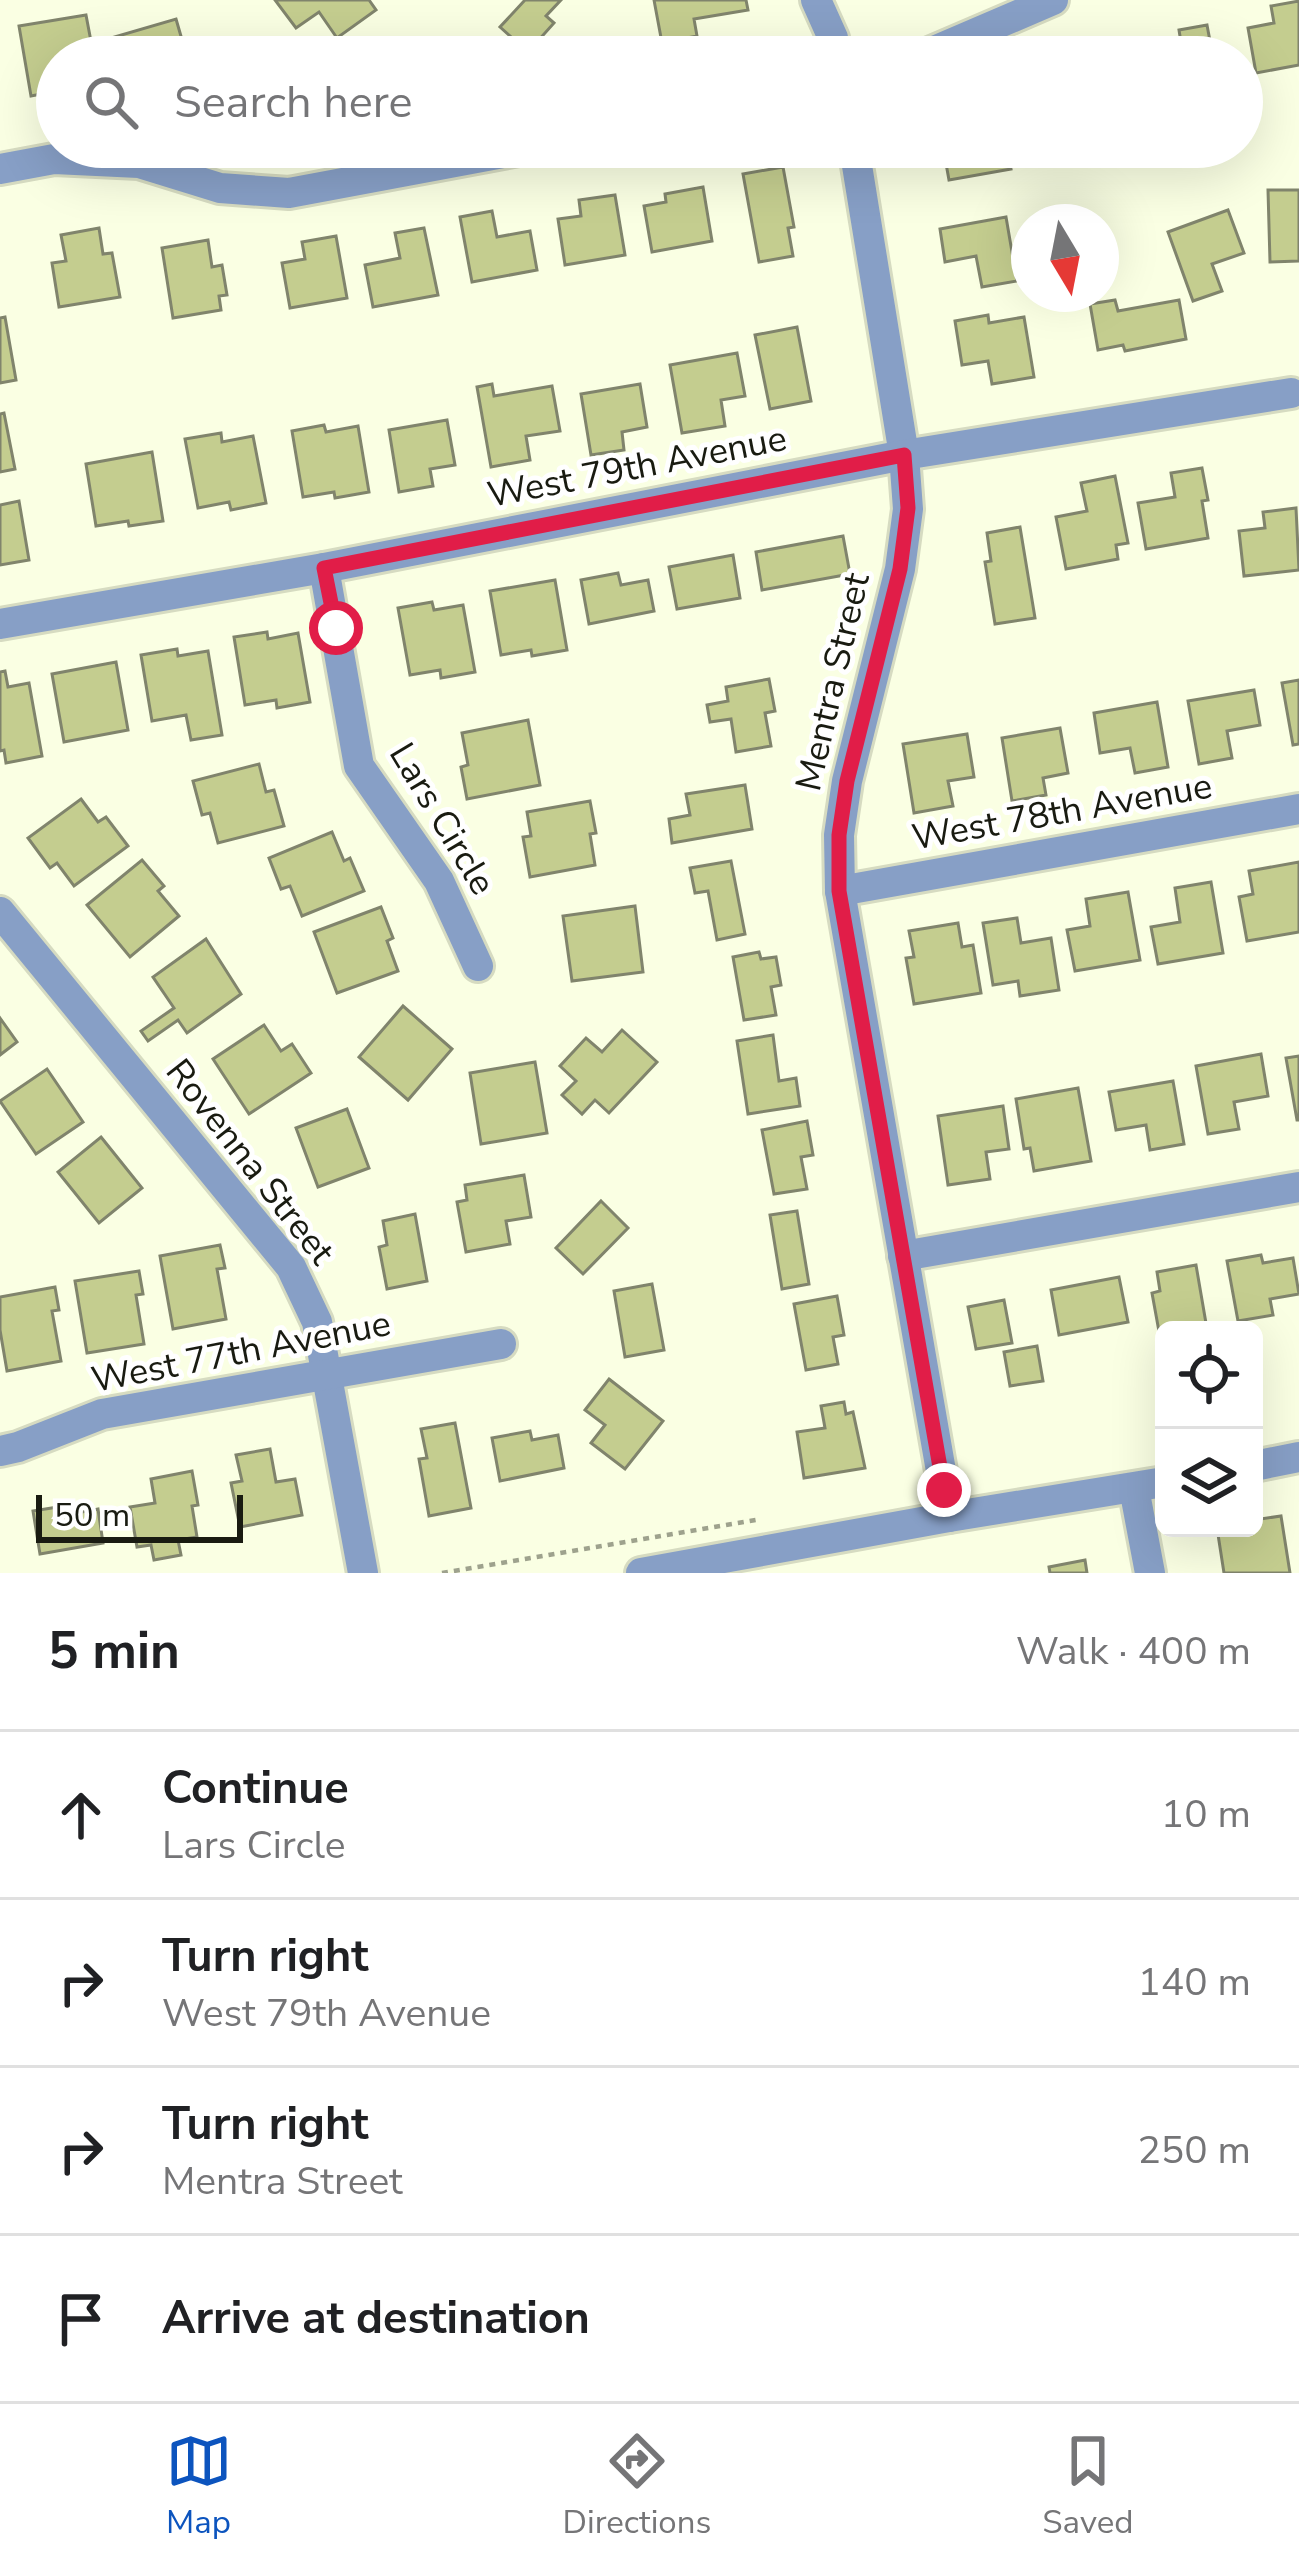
<!DOCTYPE html>
<html lang="en">
<head>
<meta charset="utf-8">
<style>
  body { margin:0; font-family:"Nunito Sans",sans-serif; background:#f2f2f2; color:#202124 }
  .controls { position:absolute; right:36px; bottom:36px; display:grid; overflow:hidden; border-radius:18px; box-shadow:0 12px 48px #0002 }
  .controls button { width:108px; height:108px; display:grid; place-items:center; padding:0; border:0; border-bottom:3px solid #e0e0e0; background:#fff; color:#202124; font:60px sans-serif }
  .compass { position:absolute; left:1011px; top:204px; width:108px; height:108px; border-radius:50%; background:#fff; box-shadow:0 12px 48px #0002; rotate:170deg }
  .scale { position:absolute; left:36px; bottom:30px; width:207px; box-sizing:border-box; padding-left:12px; border:6px solid #191b11; border-top:0; font-size:33px; line-height:42px; white-space:nowrap; color:#191b11; -webkit-text-stroke:9px #fff; paint-order:stroke }
  .stop { position:absolute; width:36px; height:36px; margin:-27px; border:9px solid #e11d48; border-radius:50%; background:#fff }
  .stop.end { background:#e11d48; border-color:#fff; box-shadow:0 3px 12px #0008 }
  .list { margin:0; padding:0; list-style:none }
  h2 { display:flex; justify-content:space-between; align-items:center; height:156px; margin:0; padding:0 48px; font-size:51px }
  h2 small { font-size:39px; font-weight:400; color:#757577 }
  .list li { display:grid; grid-template-columns:78px 1fr auto; gap:36px; align-items:center; box-sizing:border-box; height:168px; padding:0 48px; border-top:3px solid #e0e0e0 }
  .list b { display:block; font-size:45px; white-space:nowrap }
  .list p { margin:0; font-size:39px; white-space:nowrap; color:#757577 }
  .list em { font-size:39px; font-style:normal; color:#757577 }
  .icon { flex:none; width:66px; height:66px; fill:none; stroke:currentColor; stroke-width:2; stroke-linecap:round; stroke-linejoin:round }
  .map { position:relative; flex:none; width:1299px; height:1573px; overflow:hidden }
  .search { position:absolute; background:#fff; box-shadow:0 12px 48px #0002; left:36px; right:36px; top:36px; height:132px; display:flex; align-items:center; gap:30px; box-sizing:border-box; padding:0 42px; border-radius:66px; color:#757577; font-size:45px }
  .sheet { height:828px; background:#fff }
  nav { display:flex; justify-content:space-around; align-items:center; box-sizing:border-box; height:168px; border-top:3px solid #e0e0e0; background:#fff; font-size:33px; color:#757577 }
  nav a { display:grid; justify-items:center; gap:6px }
  nav .on { color:#0c54be }
  .map>svg:first-child { display:block }
  .building { fill:#c4cd8f; stroke:#80846c; stroke-width:3 }
  .lines { fill:none; stroke-linecap:round; stroke-linejoin:round }
  .minor-casing { stroke:#d6dbc1; stroke-width:36 }
  .path { stroke:#9ea28d; stroke-width:4.5; stroke-dasharray:6 6; stroke-linecap:butt }
  .minor { stroke:#879fc6; stroke-width:30 }
  .route { stroke:#e11d48; stroke-width:15 }
  .labels { text-anchor:middle; dominant-baseline:central; stroke-width:10; stroke-linejoin:round; paint-order:stroke }
  .street-label { font-size:36px; fill:#191b11; stroke:#fff }
</style>
</head>
<body>
<div class="map">
<svg width="1299" height="1573" viewBox="0 0 1299 1573">
  <rect width="100%" height="100%" fill="#faffe3"/>
  <!-- building -->
  <g class="building">
    <polygon points="275,0 369,0 376,10 337,38 319,12 296,28"/>
    <polygon points="525,0 561,0 546,16 554,23 528,52 500,27"/>
    <polygon points="654,0 746,0 748,10 694,19 697,36 662,43"/>
    <polygon points="1299,1 1299,65 1256,73 1248,28 1274,23 1271,6"/>
    <polygon points="86,15 93,52 57,57 57,91 31,96 19,26"/>
    <polygon points="176,19 187,57 117,57 111,38"/>
    <polygon points="1207,25 1213,57 1171,57 1183,55 1179,30"/>
    <polygon points="1120,45 1122,57 1088,57 1087,51"/>
    <polygon points="943,147 1007,147 1011,169 949,180"/>
    <polygon points="783,167 794,227 788,228 793,256 759,262 743,174"/>
    <polygon points="703,187 712,241 652,252 644,206 666,202 665,194"/>
    <polygon points="1268,190 1299,190 1299,261 1270,262"/>
    <polygon points="615,195 625,255 565,265 558,219 581,216 579,200"/>
    <polygon points="1228,210 1244,253 1212,264 1222,291 1193,301 1168,232"/>
    <polygon points="492,211 497,237 530,231 537,270 472,282 460,217"/>
    <polygon points="1006,217 1017,281 982,287 976,256 945,262 940,229"/>
    <polygon points="99,228 103,254 112,253 120,297 59,307 52,263 66,261 61,235"/>
    <polygon points="424,228 438,295 373,307 365,265 400,258 395,233"/>
    <polygon points="336,236 347,298 290,308 282,263 305,259 302,242"/>
    <polygon points="208,240 212,267 222,265 227,295 219,296 221,310 173,318 162,248"/>
    <polygon points="1115,300 1118,311 1179,300 1186,339 1125,351 1123,345 1098,350 1090,304"/>
    <polygon points="988,315 989,323 1024,317 1034,377 992,384 988,361 962,365 955,321"/>
    <polygon points="5,317 16,380 0,383 0,318"/>
    <polygon points="797,327 811,401 770,409 755,335"/>
    <polygon points="737,353 745,396 721,400 725,426 682,433 670,365"/>
    <polygon points="492,384 494,396 552,386 560,431 526,436 530,460 491,467 477,387"/>
    <polygon points="640,384 647,427 622,432 624,450 591,455 581,394"/>
    <polygon points="4,413 15,469 0,472 0,414"/>
    <polygon points="447,420 455,465 430,469 433,486 399,492 389,430"/>
    <polygon points="324,425 326,432 358,426 369,492 335,498 334,492 303,497 292,431"/>
    <polygon points="221,433 222,442 253,436 266,503 231,510 229,502 198,508 185,439"/>
    <polygon points="152,452 163,521 129,526 128,521 96,526 86,464"/>
    <polygon points="1202,468 1208,500 1202,501 1208,538 1146,549 1138,503 1175,497 1171,473"/>
    <polygon points="1115,476 1128,543 1116,545 1118,559 1066,569 1056,517 1087,511 1081,483"/>
    <polygon points="19,501 29,560 0,565 0,505"/>
    <polygon points="1296,508 1299,570 1244,576 1239,531 1265,528 1263,512"/>
    <polygon points="1020,527 1035,618 995,624 985,562 991,561 987,533"/>
    <polygon points="843,536 850,574 762,590 756,552"/>
    <polygon points="733,555 740,598 677,609 669,567"/>
    <polygon points="618,573 621,585 648,580 654,611 589,624 581,580"/>
    <polygon points="555,580 567,650 532,656 531,650 501,655 490,591"/>
    <polygon points="432,602 434,610 463,605 475,672 441,678 440,670 410,675 398,608"/>
    <polygon points="267,632 268,639 298,633 310,702 277,708 276,700 245,705 234,637"/>
    <polygon points="177,649 178,656 208,651 222,735 191,740 186,715 152,721 141,655"/>
    <polygon points="116,662 128,730 64,742 52,674"/>
    <polygon points="5,671 8,687 29,683 42,756 6,763 4,750 0,751 0,672"/>
    <polygon points="769,679 775,711 765,713 771,746 736,752 731,719 710,722 707,705 728,701 726,687"/>
    <polygon points="1299,680 1299,744 1293,745 1282,683"/>
    <polygon points="1254,690 1260,725 1227,731 1232,758 1199,764 1188,701"/>
    <polygon points="1157,702 1168,767 1135,773 1130,748 1100,753 1094,713"/>
    <polygon points="528,720 540,785 467,799 461,767 468,765 462,733"/>
    <polygon points="1060,728 1068,773 1043,778 1046,795 1012,801 1002,738"/>
    <polygon points="967,734 974,777 948,781 953,806 914,813 903,744"/>
    <polygon points="259,764 266,792 274,790 284,826 218,843 210,813 202,815 193,781"/>
    <polygon points="745,785 752,829 672,843 669,819 690,815 686,794"/>
    <polygon points="81,799 98,822 106,817 128,846 74,886 57,863 50,868 28,838"/>
    <polygon points="590,801 596,833 590,834 595,865 530,877 523,837 531,836 527,812"/>
    <polygon points="332,832 344,861 350,858 364,891 302,916 290,886 281,889 269,858"/>
    <polygon points="142,860 164,886 158,891 179,916 130,957 87,905"/>
    <polygon points="731,861 745,934 717,940 708,891 695,893 690,868"/>
    <polygon points="1299,862 1299,932 1247,941 1239,897 1253,894 1249,871"/>
    <polygon points="1211,882 1223,953 1158,964 1151,927 1180,922 1175,888"/>
    <polygon points="1128,892 1140,960 1075,971 1067,930 1090,926 1086,899"/>
    <polygon points="635,906 643,972 572,981 563,916"/>
    <polygon points="381,907 393,938 387,941 398,971 337,993 314,932"/>
    <polygon points="1017,918 1021,943 1051,938 1059,990 1020,996 1018,981 993,985 983,923"/>
    <polygon points="958,923 962,947 973,945 981,993 914,1004 906,958 914,957 909,931"/>
    <polygon points="206,939 241,994 187,1033 178,1020 148,1041 141,1031 174,1008 153,977"/>
    <polygon points="759,952 761,959 776,957 781,985 771,987 776,1015 744,1020 733,957"/>
    <polygon points="403,1006 452,1049 408,1100 359,1057"/>
    <polygon points="0,1018 17,1042 0,1055"/>
    <polygon points="264,1025 281,1051 292,1044 311,1073 249,1114 213,1059"/>
    <polygon points="622,1030 657,1062 609,1113 595,1100 582,1114 562,1095 576,1081 560,1066 586,1038 602,1052"/>
    <polygon points="773,1035 779,1081 796,1078 800,1106 748,1114 737,1041"/>
    <polygon points="1261,1054 1268,1096 1234,1102 1239,1129 1208,1134 1196,1066"/>
    <polygon points="1299,1056 1299,1120 1297,1120 1286,1058"/>
    <polygon points="535,1062 547,1133 481,1144 470,1073"/>
    <polygon points="47,1069 83,1122 36,1154 0,1101"/>
    <polygon points="1173,1081 1184,1144 1150,1150 1146,1125 1116,1130 1109,1092"/>
    <polygon points="1078,1088 1091,1161 1034,1171 1030,1148 1024,1149 1016,1099"/>
    <polygon points="1003,1106 1009,1149 986,1152 990,1179 948,1185 938,1116"/>
    <polygon points="347,1109 369,1168 318,1187 296,1128"/>
    <polygon points="807,1121 813,1155 801,1157 807,1189 774,1194 762,1130"/>
    <polygon points="101,1137 142,1188 99,1223 58,1172"/>
    <polygon points="524,1175 531,1217 506,1221 510,1244 466,1252 457,1202 467,1200 465,1185"/>
    <polygon points="601,1201 628,1228 583,1274 556,1248"/>
    <polygon points="797,1211 809,1284 782,1289 770,1215"/>
    <polygon points="415,1214 427,1281 387,1289 379,1247 387,1245 383,1221"/>
    <polygon points="220,1245 225,1268 217,1269 226,1319 173,1329 160,1256"/>
    <polygon points="1261,1255 1263,1263 1293,1258 1299,1294 1270,1299 1273,1315 1238,1321 1227,1261"/>
    <polygon points="1196,1265 1207,1329 1164,1330 1164,1336 1160,1337 1152,1293 1160,1291 1157,1272"/>
    <polygon points="139,1271 143,1294 136,1295 144,1344 87,1353 75,1281"/>
    <polygon points="1119,1277 1128,1322 1059,1335 1051,1290"/>
    <polygon points="652,1284 664,1350 625,1357 614,1291"/>
    <polygon points="55,1287 59,1310 52,1311 61,1361 7,1371 0,1330 0,1297"/>
    <polygon points="837,1296 844,1335 833,1337 838,1364 806,1370 794,1304"/>
    <polygon points="1004,1300 1012,1343 976,1349 968,1307"/>
    <polygon points="1037,1346 1043,1381 1010,1386 1004,1352"/>
    <polygon points="609,1379 663,1421 625,1469 591,1443 605,1425 585,1410"/>
    <polygon points="844,1402 846,1414 853,1412 865,1468 804,1478 797,1432 825,1428 821,1406"/>
    <polygon points="455,1423 471,1508 429,1516 419,1459 427,1458 421,1429"/>
    <polygon points="530,1431 532,1440 558,1435 564,1468 500,1481 492,1438"/>
    <polygon points="270,1449 276,1482 295,1479 302,1515 240,1527 231,1483 242,1481 236,1455"/>
    <polygon points="192,1471 198,1505 192,1506 197,1537 178,1540 181,1555 154,1560 151,1545 137,1547 130,1507 155,1503 151,1479"/>
    <polygon points="64,1506 66,1515 98,1509 103,1543 40,1554 33,1511"/>
    <polygon points="1281,1516 1290,1573 1224,1573 1217,1528 1254,1528 1254,1520"/>
    <polygon points="1085,1560 1087,1573 1050,1573 1049,1567"/>
  </g>
  <g class="lines">
    <!-- minor casing -->
    <g class="minor-casing">
      <g id="minor">
        <polyline points="816,0 833,38 837,57"/>
        <polyline points="920,57 1053,0"/>
        <polyline points="854,147 904,455 908,509 900,569 847,781 839,835 840,891 949,1517"/>
        <polyline points="0,169 54,159 139,163 220,188 289,193 535,147"/>
        <polyline points="324,568 359,766 439,881 478,966"/>
        <polyline points="0,624 324,568 904,455 1291,393"/>
        <polyline points="840,891 1299,809"/>
        <polyline points="0,912 291,1267 317,1322 363,1573"/>
        <polyline points="903,1256 1299,1187"/>
        <polyline points="0,1451 18,1447 102,1414 501,1344"/>
        <polyline points="1254,1466 1299,1457"/>
        <polyline points="1134,1488 1150,1573"/>
        <polyline points="641,1573 949,1517 1164,1482"/>
      </g>
    </g>
    <!-- path -->
    <polyline class="path" points="442,1573 756,1520"/>
    <!-- minor -->
    <use href="#minor" class="minor"/>
  </g>
  <g class="lines">
    <!-- route -->
    <polyline class="route" points="336,628 324,568 904,455 908,508 900,569 847,781 839,835 839,891 944,1490"/>
  </g>
  <g class="labels">
    <!-- street labels -->
    <g class="street-label">
      <text transform="translate(637 467) rotate(-11)">West 79th Avenue</text>
      <text transform="translate(833 682) rotate(-77)">Mentra Street</text>
      <text transform="translate(1062 812) rotate(-10)">West 78th Avenue</text>
      <text transform="translate(442 819) rotate(59)">Lars Circle</text>
      <text transform="translate(250 1162) rotate(52)">Rovenna Street</text>
      <text transform="translate(241 1352) rotate(-11)">West 77th Avenue</text>
    </g>
  </g>
</svg>
<div class="controls">
<button><svg class="icon" aria-label="locate" viewBox="0 0 24 24"><circle cx="12" cy="12" r="6"/><path d="M12 2v4M12 18v4M2 12h4M18 12h4"/></svg></button>
<button><svg class="icon" aria-label="layers" viewBox="0 0 24 24"><path d="M12 4l9 5-9 5-9-5zM3 14l9 5 9-5"/></svg></button>
</div>
<svg class="compass" viewBox="-18 -18 36 36"><path d="M0-13l5 13h-10z" fill="#e53935"/><path d="M0 13l5-13h-10z" fill="#757577"/></svg>
<div class="scale">50 m</div>
<div class="stop" style="left:336px;top:628px"></div>
<div class="stop end" style="left:944px;top:1490px"></div>
<div class="search"><svg class="icon" aria-label="search" viewBox="0 0 24 24"><circle cx="10" cy="10" r="6"/><path d="M15 15l6 6"/></svg>Search here</div>
</div>
<section class="sheet">
<h2>5 min<small>Walk · 400 m</small></h2>
<ul class="list">
<li><svg class="icon" aria-label="ahead" viewBox="0 0 24 24"><path d="M12 20V5M6 11l6-6 6 6"/></svg><div><b>Continue</b><p>Lars Circle</p></div><em>10 m</em></li>
<li><svg class="icon" aria-label="right" viewBox="0 0 24 24"><path d="M7 20v-9h11M14 6l5 5-5 5"/></svg><div><b>Turn right</b><p>West 79th Avenue</p></div><em>140 m</em></li>
<li><svg class="icon" aria-label="right" viewBox="0 0 24 24"><path d="M7 20v-9h11M14 6l5 5-5 5"/></svg><div><b>Turn right</b><p>Mentra Street</p></div><em>250 m</em></li>
<li><svg class="icon" aria-label="arrive" viewBox="0 0 24 24"><path d="M6 21V4h12l-3 4 3 4H6"/></svg><div><b>Arrive at destination</b></div></li>
</ul>
</section>
<nav>
<a class="on"><svg class="icon" aria-label="map" viewBox="0 0 24 24"><path d="M3 6l6-2 6 2 6-2v14l-6 2-6-2-6 2zM9 4v14M15 6v14"/></svg>Map</a>
<a><svg class="icon" aria-label="directions" viewBox="0 0 24 24"><path d="M12 3l9 9-9 9-9-9zM9 14v-3h6M13 9l2 2-2 2"/></svg>Directions</a>
<a><svg class="icon" aria-label="saved" viewBox="0 0 24 24"><path d="M7 4h10v16l-5-4-5 4z"/></svg>Saved</a>
</nav>
</body>
</html>
